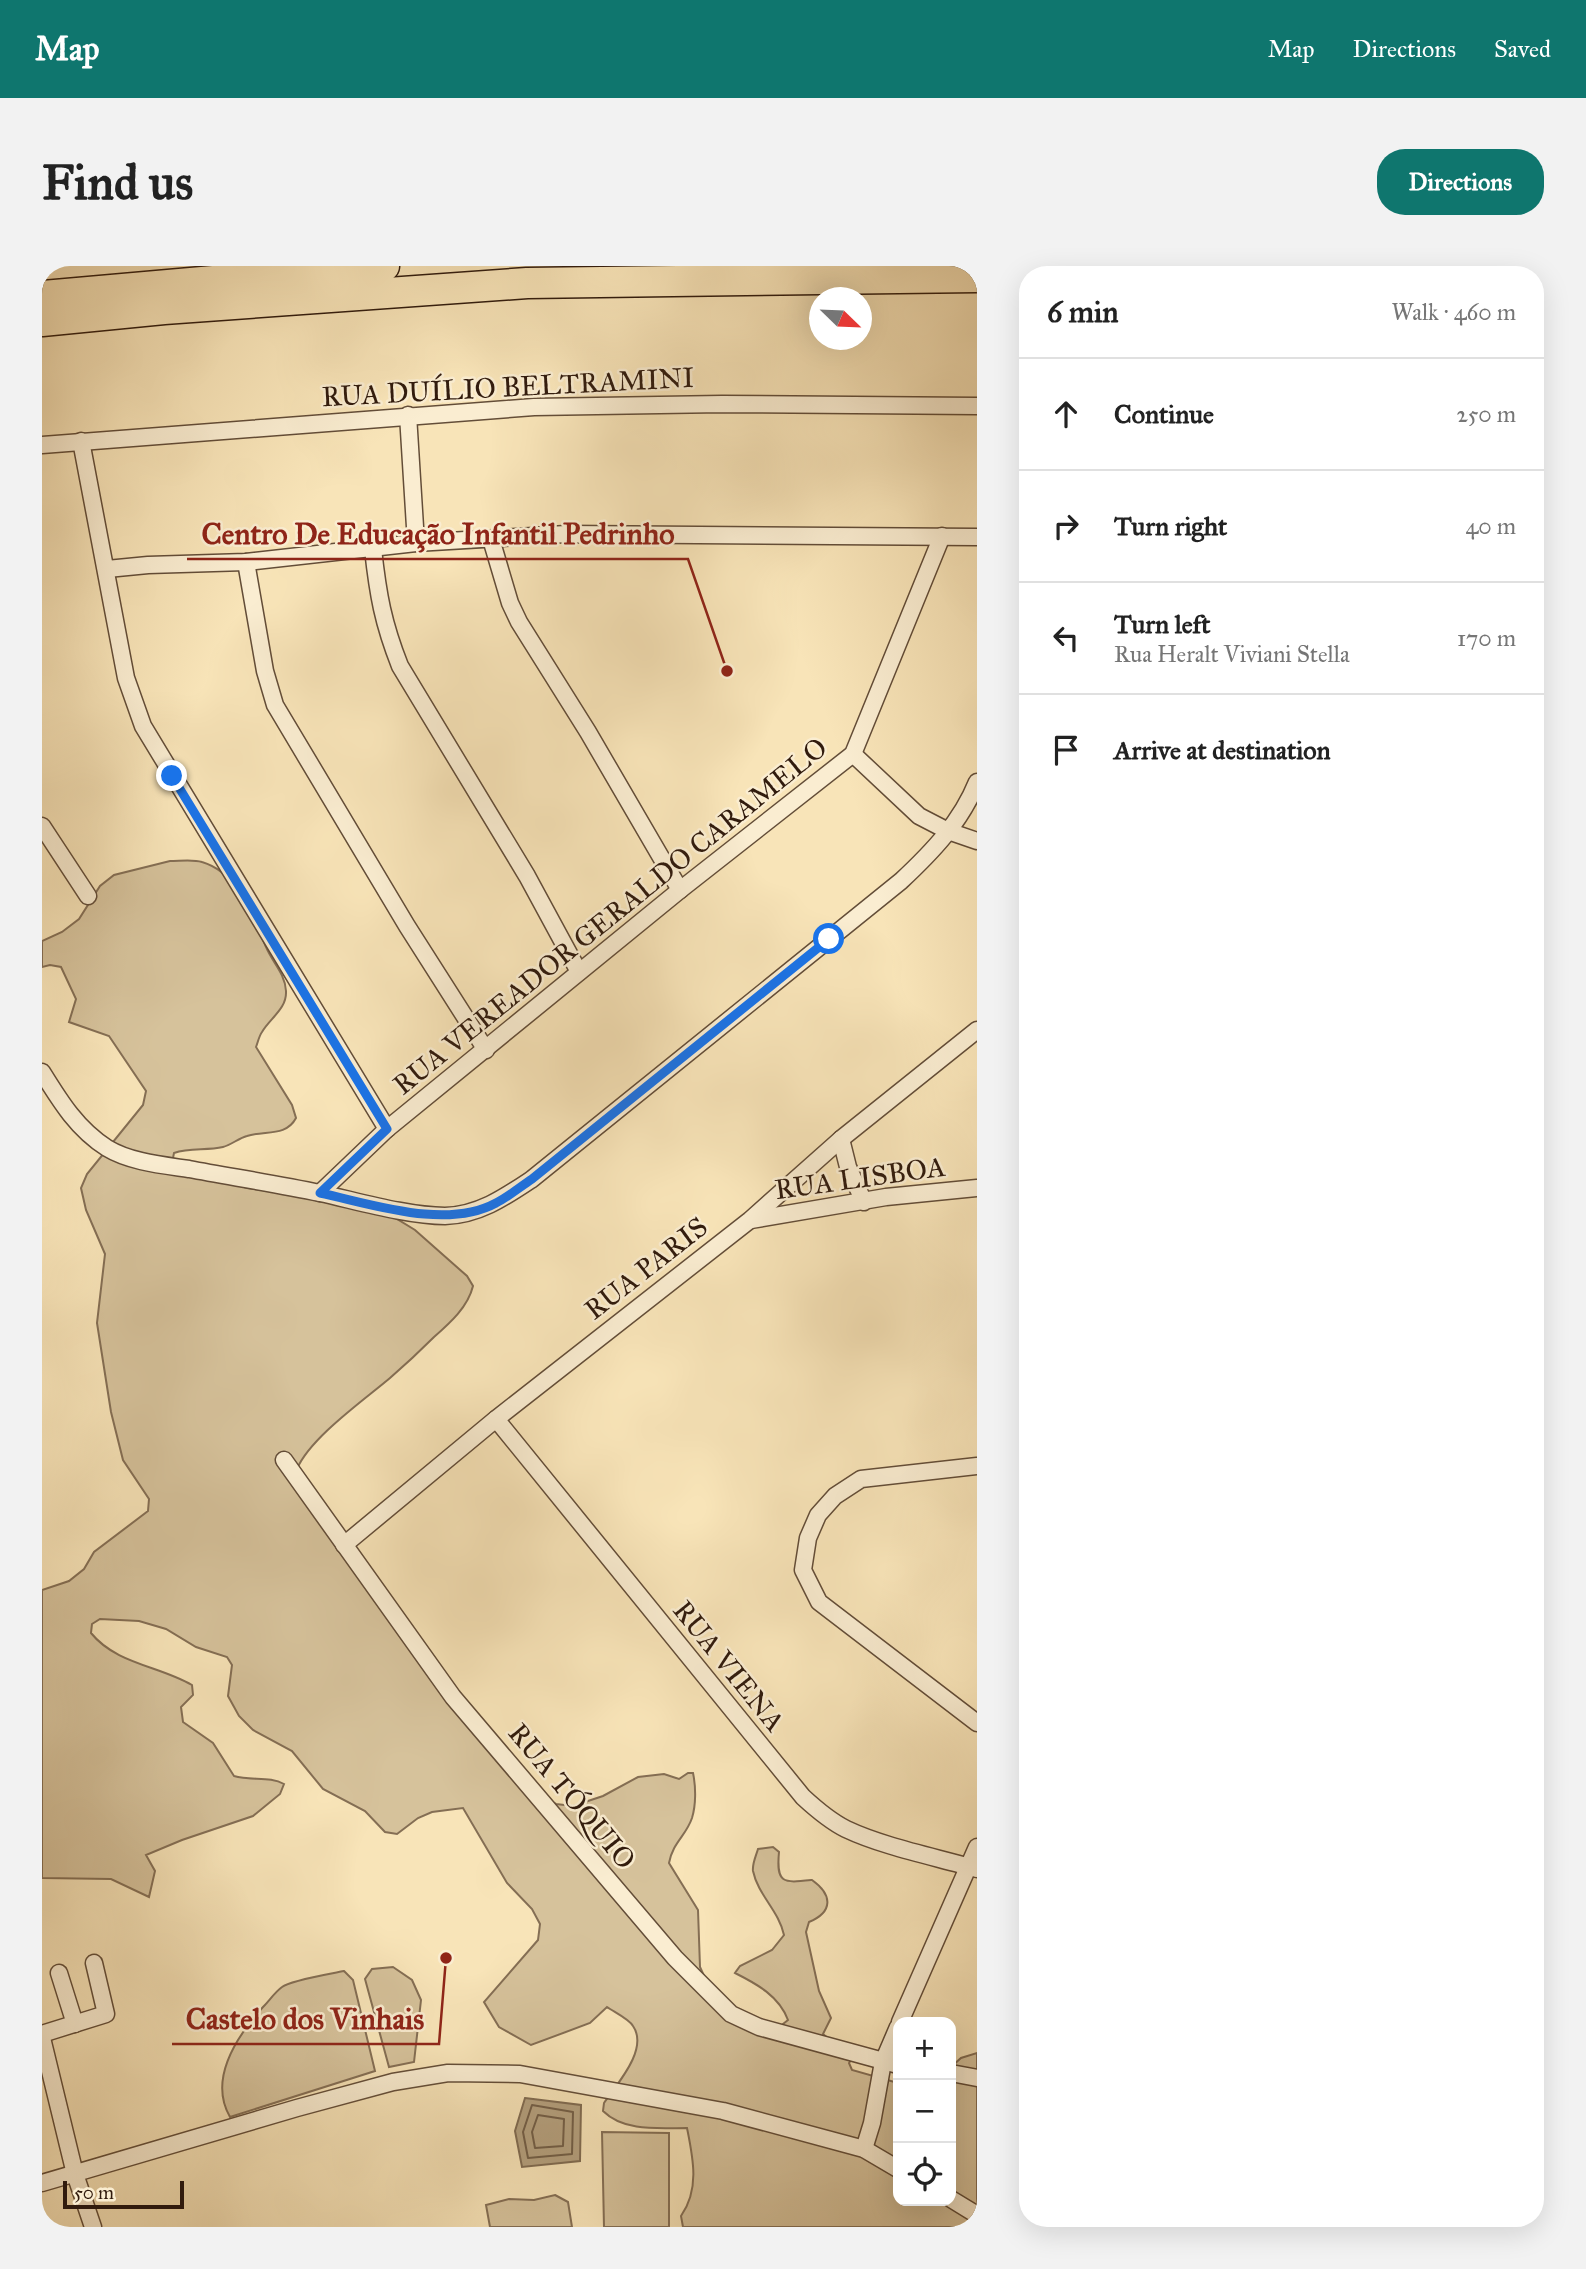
<!DOCTYPE html>
<html lang="en">
<head>
<meta charset="utf-8">
<style>
  body { margin:0; font-family:"IM FELL Great Primer",serif; background:#f2f2f2; color:#222 }
  .controls { position:absolute; right:21px; bottom:21px; display:grid; overflow:hidden; border-radius:14px; box-shadow:0 7px 28px #0002 }
  .controls button { width:63px; height:63px; display:grid; place-items:center; padding:0; border:0; border-bottom:2px solid #e0e0e0; background:#fff; color:#222; font:35px sans-serif }
  .compass { position:absolute; left:767px; top:21px; width:63px; height:63px; border-radius:50%; background:#fff; box-shadow:0 7px 28px #0002; rotate:113deg }
  .scale { position:absolute; left:21px; bottom:18px; width:121px; box-sizing:border-box; padding-left:7px; border:4px solid #311b0d; border-top:0; font-size:19px; line-height:24px; white-space:nowrap; color:#311b0d; -webkit-text-stroke:5px #faedd1; paint-order:stroke }
  .stop { position:absolute; width:21px; height:21px; margin:-16px; border:5px solid #1a73e8; border-radius:50%; background:#fff }
  .stop.end { background:#1a73e8; border-color:#fff; box-shadow:0 2px 7px #0008 }
  .list { margin:0; padding:0; list-style:none }
  h2 { display:flex; justify-content:space-between; align-items:center; height:91px; margin:0; padding:0 28px; font-size:30px }
  h2 small { font-size:23px; font-weight:400; color:#767676 }
  .list li { display:grid; grid-template-columns:46px 1fr auto; gap:21px; align-items:center; box-sizing:border-box; height:112px; padding:0 28px; border-top:2px solid #e0e0e0 }
  .list b { display:block; font-size:26px; white-space:nowrap }
  .list p { margin:0; font-size:23px; white-space:nowrap; color:#767676 }
  .list em { font-size:23px; font-style:normal; color:#767676 }
  .icon { flex:none; width:38px; height:38px; fill:none; stroke:currentColor; stroke-width:2; stroke-linecap:round; stroke-linejoin:round }
  .map { position:relative; flex:none; width:935px; height:1961px; overflow:hidden; border-radius:28px }
  header { display:flex; align-items:center; gap:42px; box-sizing:border-box; height:98px; padding:0 35px; background:#0f766e; color:#fff }
  header strong { font-size:33px }
  nav { display:flex; gap:38px; margin-inline-start:auto; font-size:24px }
  .intro { display:flex; align-items:center; justify-content:space-between; box-sizing:border-box; height:168px; padding:0 42px }
  h1 { margin:0; font-size:49px }
  .button { padding:18px 32px; border-radius:28px; background:#0f766e; color:#fff; font-size:24px; font-weight:700 }
  main { display:flex; gap:42px; padding:0 42px }
  aside { flex:1; background:#fff; border-radius:28px; box-shadow:0 7px 28px #0002 }
  .map>svg:first-child { display:block }
  .green { fill:#d6c29b; stroke:#846e54; stroke-width:2 }
  .water { fill:#b4a07e; stroke:#806b51; stroke-width:2 }
  .lines { fill:none; stroke-linecap:round; stroke-linejoin:round }
  .shore { stroke:#725e46; stroke-width:2 }
  .street-casing { stroke:#634d38; stroke-width:19 }
  .highway-casing { stroke:#311b0d; stroke-width:33 }
  .street { stroke:#faedd1; stroke-width:16 }
  .highway { stroke:#f8e4b8; stroke-width:30 }
  .route { stroke:#1a73e8; stroke-width:9 }
  .labels { text-anchor:middle; dominant-baseline:central; stroke-width:5; stroke-linejoin:round; paint-order:stroke }
  .street-label { font-size:28px; fill:#311b0d; stroke:#faedd1 }
  .leader { fill:none; stroke:#8f2418; stroke-width:2.5 }
  .callout-dot { fill:#8f2418; stroke:#faedd1; stroke-width:2.5 }
  .callout-label { font-size:30px; text-anchor:middle; font-weight:bold; fill:#8f2418; stroke:#faedd1; stroke-width:5; stroke-linejoin:round; paint-order:stroke }
</style>
</head>
<body>
<header>
<strong>Map</strong>
<nav><a>Map</a><a>Directions</a><a>Saved</a></nav>
</header>
<div class="intro"><h1>Find us</h1><a class="button">Directions</a></div>
<main>
<div class="map">
<svg width="935" height="1961" viewBox="0 0 935 1961">
  <rect width="100%" height="100%" fill="#f8e4b8"/>
  <filter id="stains"><feTurbulence type="fractalNoise" baseFrequency=".00286" numOctaves="4"/><feColorMatrix values="0 0 0 0 .2 0 0 0 0 .09 0 0 0 0 .02 0 0 0 .5 -.17"/></filter>
  <radialGradient id="worn" r=".72"><stop offset=".6" stop-color="#630" stop-opacity="0"/><stop offset="1" stop-color="#630" stop-opacity=".3"/></radialGradient>
  <!-- green -->
  <g class="green">
    <path d="M128 595C138 595 151 593 160 596 197 607 210 649 224 681 230 696 243 707 244 725 245 743 228 752 220 766 217 770 216 776 214 781L250 839 254 852C244 871 223 864 205 870 197 872 189 879 181 881 164 885 148 881 132 887L131 892 147 904 205 922 280 932 350 950 373 964 425 1010 431 1020C426 1041 408 1057 392 1071 378 1085 363 1099 348 1112 322 1134 268 1172 255 1203L432 1459 499 1530 514 1538 531 1540 561 1530 596 1511 622 1508 637 1513 646 1507H651C654 1521 654 1539 650 1552 644 1570 631 1576 627 1597L656 1644 658 1701 673 1734 736 1762 746 1754C737 1730 715 1718 693 1707L698 1700 730 1684 742 1669C737 1645 716 1629 711 1605 710 1598 714 1590 716 1583L731 1581 737 1586C734 1618 741 1617 770 1614 791 1629 791 1646 767 1656L764 1666 777 1725 789 1752 781 1768 788 1774 817 1783 807 1797 810 1804 856 1817V1935H909V1801L919 1792 935 1787V1961H641L639 1950C658 1923 651 1892 645 1862 617 1862 582 1866 561 1845L562 1837C575 1818 607 1783 591 1760 587 1753 572 1746 565 1741L548 1757 489 1779 457 1761 442 1736 496 1674 498 1658 490 1643 465 1617 421 1542 390 1546 376 1552 355 1568 343 1566 323 1545 281 1523 250 1485 211 1464 197 1450 186 1430 190 1399 185 1391 154 1381 124 1363 97 1355 58 1353 50 1358 49 1367C74 1398 118 1400 150 1419L151 1429 139 1441 141 1456 171 1477 192 1510C209 1515 228 1510 242 1518L238 1528 211 1550 140 1574 104 1589 113 1605 107 1631 69 1613 0 1612V1324L27 1315 42 1303 52 1286 106 1245 107 1233 81 1194 69 1146 55 1057 63 988 44 944 39 922 45 908 101 839 104 825 67 770 27 756 34 733 19 701 8 699 0 701V675L20 666 37 653 58 620 72 609Z"/>
    <polygon points="351,1701 370,1714 379,1734 372,1796 347,1801 323,1713 330,1703"/>
    <path d="M302 1705 311 1714 333 1805 188 1851C166 1813 196 1769 221 1741 227 1735 233 1726 240 1721 249 1714 288 1708 302 1705Z"/>
    <polygon points="560,1866 627,1867 627,1961 562,1961"/>
    <polygon points="513,1929 526,1936 530,1961 448,1961 444,1939 467,1933 492,1934"/>
  </g>
  <!-- water -->
  <polygon class="water" points="483,1832 539,1839 538,1895 480,1901 473,1865"/>
  <g class="lines">
    <!-- shore -->
    <g class="shore">
      <polygon points="490,1839 531,1846 530,1888 486,1892 481,1866"/>
      <polygon points="496,1849 522,1853 521,1880 493,1882 490,1866"/>
    </g>
    <!-- street casing -->
    <g class="street-casing">
      <g id="street">
        <polyline points="366,149 374,277"/>
        <polyline points="39,175 84,412 101,460 345,863"/>
        <polyline points="0,179 492,141 680,138 935,140"/>
        <polyline points="449,273 468,337 477,356 546,466 638,624"/>
        <path d="M331 283C336 329 341 357 358 400L485 610 537 706"/>
        <polyline points="204,296 223,405 233,439 365,660 444,784"/>
        <polyline points="65,303 106,299 204,296 374,277 524,268 935,271"/>
        <polyline points="811,488 877,550 906,565 935,575"/>
        <polyline points="0,560 46,630"/>
        <path d="M0 806C18 835 35 863 65 882 88 896 120 899 147 903 190 911 234 918 278 927 315 935 366 950 403 950 437 949 463 931 490 913L859 615C890 586 919 556 935 516"/>
        <polyline points="799,873 806,901 822,936"/>
        <polyline points="278,927 345,863 638,624 811,488 900,270"/>
        <polyline points="709,954 844,931 935,922"/>
        <path d="M454 1153 761 1531C774 1543 788 1555 804 1563 842 1581 894 1591 935 1603"/>
        <polyline points="242,1194 411,1431 633,1692 689,1748 717,1761 856,1799"/>
        <polyline points="935,1200 819,1213 793,1230 776,1249 766,1272 761,1304 777,1336 935,1457"/>
        <polyline points="302,1279 454,1153 708,954 799,873 935,764"/>
        <polyline points="17,1707 33,1758"/>
        <polyline points="858,1756 935,1581"/>
        <polyline points="0,1768 64,1748 52,1697"/>
        <polyline points="0,1772 33,1908 51,1961"/>
        <polyline points="909,1807 935,1812"/>
        <polyline points="822,1883 830,1857 841,1796 856,1761"/>
        <polyline points="0,1917 255,1842 351,1816 406,1807 478,1808 681,1845 822,1883 856,1903"/>
        <polyline points="909,1933 935,1949"/>
      </g>
    </g>
    <!-- highway casing -->
    <g class="highway-casing">
      <g id="highway">
        <polyline points="0,30 342,0"/>
        <polyline points="0,55 122,43 485,17 935,11"/>
      </g>
    </g>
    <!-- street -->
    <use href="#street" class="street"/>
    <!-- highway -->
    <use href="#highway" class="highway"/>
  </g>
  <g class="lines">
    <!-- route -->
    <path class="route" d="M130 510 345 863 278 927C330 938 404 964 454 937 466 931 478 921 490 913L787 673"/>
  </g>
  <g class="labels">
    <!-- street labels -->
    <g class="street-label">
      <text transform="translate(466 121) rotate(-3)">RUA DUÍLIO BELTRAMINI</text>
      <text transform="translate(568 650) rotate(-39)">RUA VEREADOR GERALDO CARAMELO</text>
      <text transform="translate(818 912) rotate(-8)">RUA LISBOA</text>
      <text transform="translate(604 1002) rotate(-38)">RUA PARIS</text>
      <text transform="translate(687 1400) rotate(51)">RUA VIENA</text>
      <text transform="translate(530 1530) rotate(50)">RUA TÓQUIO</text>
    </g>
  </g>
  <!-- callouts -->
  <path class="leader" d="M685 405L646 293H145M404 1692L397 1778H130"/>
  <g class="callout-dot">
    <circle cx="685" cy="405" r="7"/>
    <circle cx="404" cy="1692" r="7"/>
  </g>
  <g class="callout-label">
    <text x="396" y="278">Centro De Educação Infantil Pedrinho</text>
    <text x="263" y="1763">Castelo dos Vinhais</text>
  </g>
  <rect width="100%" height="100%" filter="url(#stains)"/>
  <rect width="100%" height="100%" fill="url(#worn)"/>
</svg>
<div class="controls">
<button>+</button>
<button>−</button>
<button><svg class="icon" aria-label="locate" viewBox="0 0 24 24"><circle cx="12" cy="12" r="6"/><path d="M12 2v4M12 18v4M2 12h4M18 12h4"/></svg></button>
</div>
<svg class="compass" viewBox="-18 -18 36 36"><path d="M0-13l5 13h-10z" fill="#e53935"/><path d="M0 13l5-13h-10z" fill="#767676"/></svg>
<div class="scale">50 m</div>
<div class="stop" style="left:787px;top:673px"></div>
<div class="stop end" style="left:130px;top:510px"></div>
</div>
<aside>
<h2>6 min<small>Walk · 460 m</small></h2>
<ul class="list">
<li><svg class="icon" aria-label="ahead" viewBox="0 0 24 24"><path d="M12 20V5M6 11l6-6 6 6"/></svg><div><b>Continue</b></div><em>250 m</em></li>
<li><svg class="icon" aria-label="right" viewBox="0 0 24 24"><path d="M7 20v-9h11M14 6l5 5-5 5"/></svg><div><b>Turn right</b></div><em>40 m</em></li>
<li><svg class="icon" aria-label="left" viewBox="0 0 24 24"><path d="M17 20v-9H6M10 6l-5 5 5 5"/></svg><div><b>Turn left</b><p>Rua Heralt Viviani Stella</p></div><em>170 m</em></li>
<li><svg class="icon" aria-label="arrive" viewBox="0 0 24 24"><path d="M6 21V4h12l-3 4 3 4H6"/></svg><div><b>Arrive at destination</b></div></li>
</ul>
</aside>
</main>
</body>
</html>
